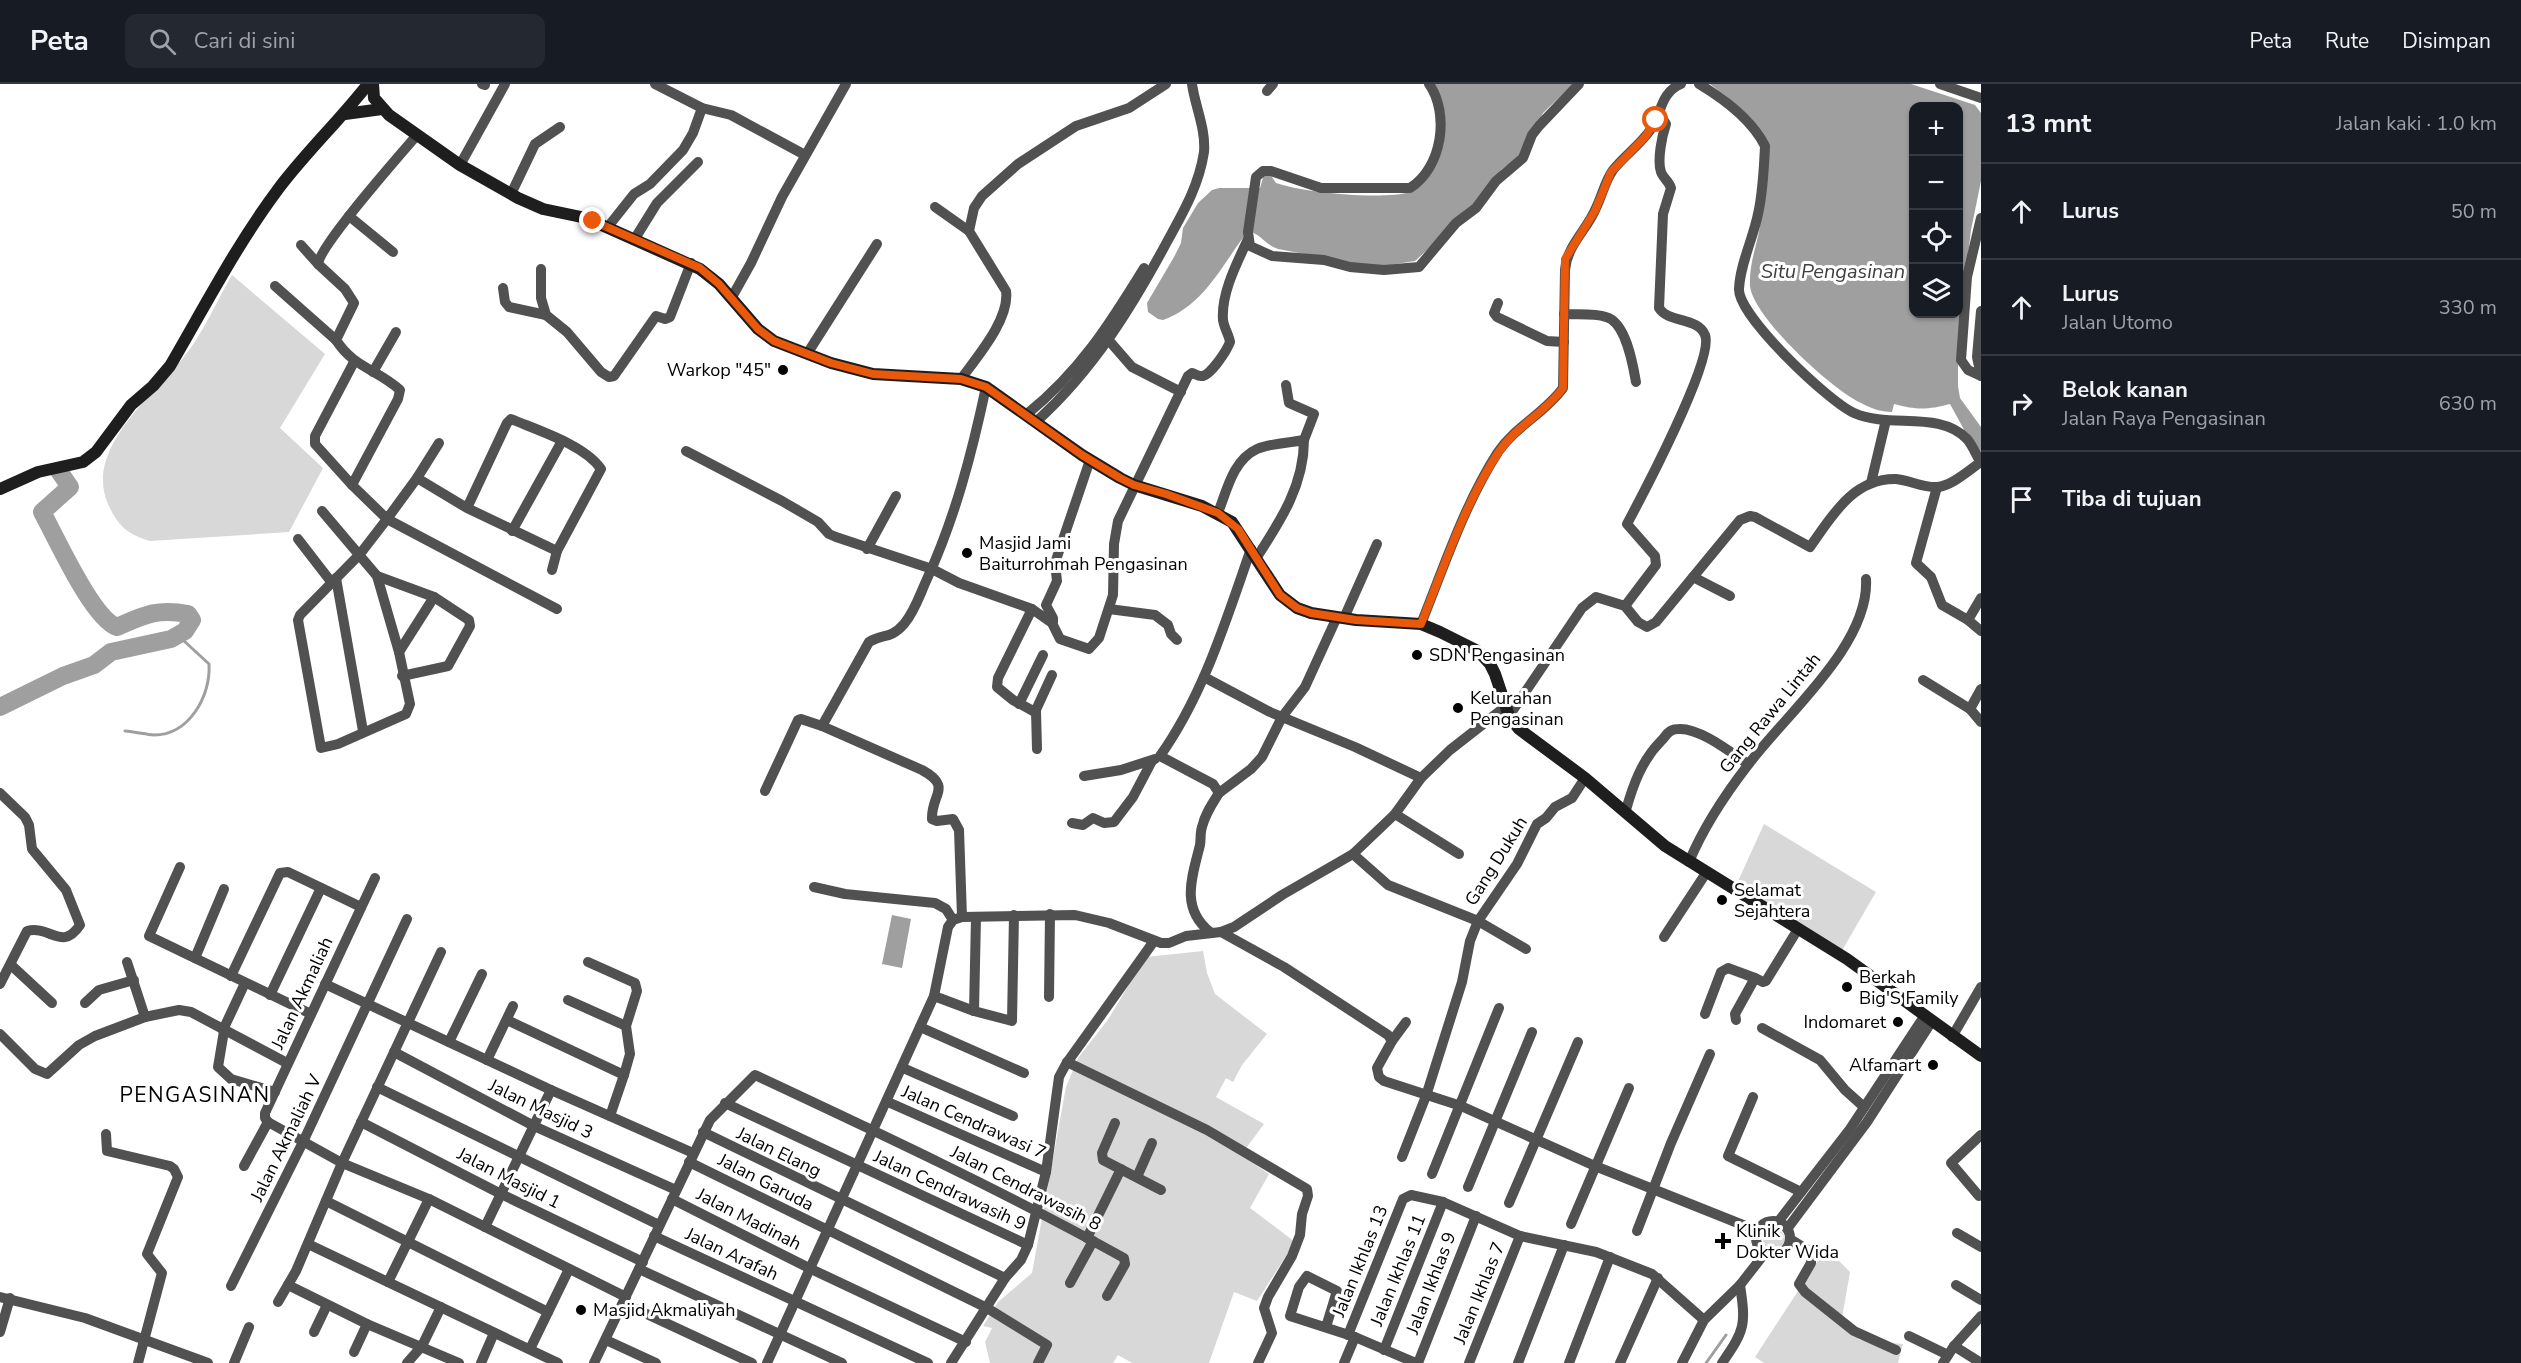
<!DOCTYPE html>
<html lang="id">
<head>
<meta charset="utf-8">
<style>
  body { margin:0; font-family:"Nunito Sans",sans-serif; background:#242831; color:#f1f3f6 }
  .controls { position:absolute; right:18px; top:18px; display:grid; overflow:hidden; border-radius:12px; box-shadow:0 2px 4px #0004 }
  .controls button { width:54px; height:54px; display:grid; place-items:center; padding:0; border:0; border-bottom:2px solid #363941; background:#171b24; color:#f1f3f6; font:30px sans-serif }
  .stop { position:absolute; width:18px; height:18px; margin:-14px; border:4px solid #ea580c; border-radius:50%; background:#fff }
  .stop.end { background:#ea580c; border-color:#fff; box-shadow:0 2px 6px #0008 }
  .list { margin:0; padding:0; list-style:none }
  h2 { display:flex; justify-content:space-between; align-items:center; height:78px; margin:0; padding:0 24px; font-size:26px }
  h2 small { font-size:20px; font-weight:400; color:#9ea1a6 }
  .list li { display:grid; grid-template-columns:39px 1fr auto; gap:18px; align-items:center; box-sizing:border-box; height:96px; padding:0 24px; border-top:2px solid #363941 }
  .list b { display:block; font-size:22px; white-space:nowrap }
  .list p { margin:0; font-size:20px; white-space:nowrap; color:#9ea1a6 }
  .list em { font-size:20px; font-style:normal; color:#9ea1a6 }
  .icon { flex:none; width:33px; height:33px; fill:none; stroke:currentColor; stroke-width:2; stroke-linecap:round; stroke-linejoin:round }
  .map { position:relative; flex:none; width:1981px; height:1279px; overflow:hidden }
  header { display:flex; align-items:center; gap:36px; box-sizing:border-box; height:84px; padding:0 30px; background:#171b24; border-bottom:2px solid #363941 }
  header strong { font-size:28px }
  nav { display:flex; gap:33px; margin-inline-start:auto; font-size:21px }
  .search { width:420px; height:54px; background:#242831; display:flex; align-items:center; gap:15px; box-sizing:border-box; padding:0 21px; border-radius:12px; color:#9ea1a6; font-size:22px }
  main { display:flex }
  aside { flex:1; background:#171b24 }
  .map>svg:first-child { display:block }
  .green { fill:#d8d8d8 }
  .water { fill:#9f9f9f; fill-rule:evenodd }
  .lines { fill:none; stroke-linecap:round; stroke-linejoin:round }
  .stream { stroke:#9f9f9f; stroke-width:3 }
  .river { stroke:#9f9f9f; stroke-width:18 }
  .street { stroke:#515151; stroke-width:10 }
  .secondary { stroke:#1e1e1e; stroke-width:12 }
  .route { stroke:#ea580c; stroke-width:8 }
  .poi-dot { fill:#000; stroke:#fff; stroke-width:2 }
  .labels { text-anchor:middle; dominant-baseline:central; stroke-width:6; stroke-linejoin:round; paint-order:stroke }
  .poi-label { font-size:18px; fill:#000; stroke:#fff; text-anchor:start }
  .street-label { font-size:18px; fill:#000; stroke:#fff }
  .water-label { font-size:20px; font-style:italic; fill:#404040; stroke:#fff }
  .quarter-label { font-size:21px; letter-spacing:1.5px; fill:#000; stroke:#fff }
</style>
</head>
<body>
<header>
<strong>Peta</strong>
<div class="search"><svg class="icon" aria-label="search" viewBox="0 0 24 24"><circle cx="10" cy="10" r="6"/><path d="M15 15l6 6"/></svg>Cari di sini</div>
<nav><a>Peta</a><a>Rute</a><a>Disimpan</a></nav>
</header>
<main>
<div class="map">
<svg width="1981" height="1279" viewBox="0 0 1981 1279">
  <rect width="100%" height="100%" fill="#fff"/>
  <!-- green -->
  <g class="green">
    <path d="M232 191 325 270 280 344 323 384 289 448 150 457C127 450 118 442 108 420 84 365 152 313 183 274 203 250 216 218 232 191Z"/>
    <polygon points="1764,740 1876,808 1840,870 1734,806"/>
    <polygon points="1203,867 1207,889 1215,910 1267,950 1242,981 1233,998 1226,994 1216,1013 1264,1040 1241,1071 1269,1090 1250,1124 1295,1158 1257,1217 1234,1208 1209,1279 1132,1279 1118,1271 1113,1279 990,1279 985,1258 992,1244 983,1242 998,1218 1032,1189 1066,1003 1078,974 1107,937 1146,873"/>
    <circle cx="1774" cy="1156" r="11"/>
    <polygon points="1826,1164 1850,1188 1841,1240 1860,1256 1903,1260 1898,1279 1764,1279 1755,1273"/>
  </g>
  <!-- water -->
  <g class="water">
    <path d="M1433 0H1573L1543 29 1523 70 1502 85 1475 122 1415 177 1384 182 1352 179 1278 165C1265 161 1260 149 1248 147 1223 179 1205 221 1163 236L1158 235 1148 228 1147 219 1174 173 1181 159 1183 144 1198 119 1212 106 1219 104H1260L1264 90H1270L1276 99C1305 109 1382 116 1411 108L1438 69Z"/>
    <path d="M1710 0H1911L1975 21 1981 29V97L1971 146 1958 255V302L1960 314 1981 343V370L1979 373 1950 320C1927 326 1917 326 1894 320L1892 328C1881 328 1870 324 1861 319 1832 306 1753 233 1750 202 1749 183 1755 166 1759 148 1763 124 1766 100 1769 75L1727 13ZM1914 22H1958V230H1914Z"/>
    <polygon points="892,831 911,835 902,884 882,880"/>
  </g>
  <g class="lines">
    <!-- stream -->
    <g class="stream">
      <path d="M125 647C135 648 145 650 154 651 189 651 211 612 209 580L183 556 185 547"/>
      <polyline points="1706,1279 1726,1251"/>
    </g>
    <!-- river -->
    <path class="river" d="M0 623 63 592 94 581 111 568 171 555 185 547 192 536 188 530C157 524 144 531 117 543 92 534 56 453 42 428L70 403 59 387"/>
    <!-- street -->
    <g class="street">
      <polyline points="482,0 485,1"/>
      <polyline points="655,0 702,24 731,31 805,71"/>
      <path d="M1429 0C1450 30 1442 84 1410 104H1321L1271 87H1263L1256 93 1248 148 1250 162 1272 172 1324 176 1350 183 1384 186 1419 183 1456 139 1476 124 1496 97 1523 74 1532 51 1539 42 1579 0"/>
      <path d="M1699 0C1724 15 1752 36 1765 62 1764 84 1763 108 1758 130 1753 155 1740 180 1739 205 1738 232 1829 318 1854 329 1890 345 1939 326 1967 355 1973 362 1976 371 1981 379"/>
      <polyline points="1940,0 1981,14"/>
      <polyline points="1267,7 1273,0"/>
      <path d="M417 51C400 71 320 161 318 180L345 205 354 219 336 256C354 284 377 285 400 306L398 315 352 401 387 435 417 394 439 359"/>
      <polyline points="460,81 505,0"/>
      <polyline points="511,110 535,60 560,43"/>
      <polyline points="935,123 969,147"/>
      <polyline points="349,132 393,168"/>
      <polyline points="607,144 634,110 650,100 683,66 693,49 702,24"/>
      <polyline points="634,156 657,119 698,78"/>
      <polyline points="301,161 318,180"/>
      <polyline points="541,185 541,214 546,231 567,248 601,288 609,293 614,292 656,232 665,235 670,233 691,179"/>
      <polyline points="275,202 336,256"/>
      <polyline points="503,204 505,218 509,223 546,231"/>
      <polyline points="732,213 751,179 782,113 846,0"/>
      <polyline points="1498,219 1494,229 1497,233 1547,257 1564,258"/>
      <polyline points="1981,227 1977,273 1981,292"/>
      <path d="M1564 230C1577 231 1594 229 1606 233 1626 238 1633 281 1636 298"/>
      <polyline points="1105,252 1132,283 1181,308"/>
      <polyline points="807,270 877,160"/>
      <polyline points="373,288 396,248"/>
      <polyline points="1981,292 1968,286 1961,276 1967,193 1981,134"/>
      <path d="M961 295C977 273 1010 235 1006 207L969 147 974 124 982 112 1018 80 1076 42 1129 24 1166 0"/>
      <path d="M1027 330C1080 287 1109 241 1144 184"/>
      <path d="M1037 337C1094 285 1132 223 1168 156 1184 127 1199 101 1204 68 1206 45 1195 22 1192 0"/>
      <path d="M686 367 782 417 818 438 829 450 836 453 932 485 959 499 1032 525 1052 539 1060 555 1089 565 1099 554 1113 511 1114 460 1118 437 1188 292 1192 289C1195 290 1198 292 1201 292 1210 293 1227 266 1230 258 1229 251 1224 244 1223 236 1221 209 1237 179 1248 155"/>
      <path d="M417 394 467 424 557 467 601 385C585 361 537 346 511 335L507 339 467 424"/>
      <polyline points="1871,399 1886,336"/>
      <polyline points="352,401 315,360 315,352 354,278"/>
      <polyline points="1937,403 1916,479 1931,493 1942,521 1968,536 1981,547"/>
      <polyline points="322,427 377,492 399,568 410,620 406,630 338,660 321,664 298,536 300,531 360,470 387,435 557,525"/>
      <path d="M1218 429C1227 406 1233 376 1257 365 1271 359 1290 359 1304 356L1314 330 1289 319 1286 301"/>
      <polyline points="512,447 562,357"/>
      <polyline points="298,455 332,499"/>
      <polyline points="867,465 896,412"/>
      <path d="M1257 473C1281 436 1304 401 1304 356"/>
      <polyline points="552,486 557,467"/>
      <polyline points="377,492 434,513 469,536 470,542 448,582 402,592"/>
      <polyline points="1693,493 1730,512"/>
      <polyline points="336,494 363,647"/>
      <path d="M1625 522 1656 481 1655 472 1627 440C1642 412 1715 274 1705 251 1698 233 1668 239 1659 224L1663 130 1671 104C1669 97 1663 94 1661 88 1657 76 1662 52 1666 40L1663 35 1657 32"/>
      <polyline points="1032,525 998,594 997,603 1013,616 1035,628 1052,591"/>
      <polyline points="1109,525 1155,531 1168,541 1171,550 1177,556"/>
      <polyline points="1344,534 1377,460"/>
      <polyline points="1968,536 1981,514"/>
      <polyline points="1053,538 1053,534 1046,521 1057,497 1055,479 1090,376"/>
      <path d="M1421 540C1444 483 1464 421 1498 368 1516 342 1545 329 1563 304L1565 186C1567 161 1587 146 1596 124 1602 112 1605 97 1613 86 1625 71 1640 61 1651 45 1662 29 1660 9 1681 0"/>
      <polyline points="399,568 434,513"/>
      <polyline points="1204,593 1270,628 1355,663 1421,694"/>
      <polyline points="1923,596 1970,625"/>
      <polyline points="1981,605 1970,625 1981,638"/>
      <polyline points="1019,620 1043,571"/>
      <polyline points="1036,627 1037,665"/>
      <path d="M1509 632 1582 524 1596 513 1625 522 1638 538 1647 543 1656 538 1740 436 1750 432 1755 433 1810 463C1832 432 1853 394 1896 395 1909 396 1924 404 1937 403 1952 402 1969 386 1981 378"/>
      <polyline points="1084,692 1121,686 1155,675"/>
      <polyline points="765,707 798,636 801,635 822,642"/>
      <path d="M0 709 25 733 29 741 32 765 66 806 80 841C62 868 50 841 27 847L0 900"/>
      <polyline points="1219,709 1251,685 1262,673 1282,633 1305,603 1337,533"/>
      <path d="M1626 726C1633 701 1642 676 1661 657 1667 651 1668 645 1679 645 1700 644 1730 668 1748 680"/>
      <polyline points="1395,730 1459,770"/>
      <polyline points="1072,739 1083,741 1093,734 1104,739 1114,738 1133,713 1152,677"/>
      <polyline points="1353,770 1388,801 1478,837 1526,865"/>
      <path d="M1689 778C1704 742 1724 712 1748 681 1784 632 1870 561 1866 495"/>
      <polyline points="180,783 149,852 311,930"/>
      <polyline points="814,803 845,810 935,819 946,825 953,836"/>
      <path d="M962 833 959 746 953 735 937 737 932 735C931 710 953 703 922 686L822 642 869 558C883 549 890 556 904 540 915 527 920 510 927 495 955 434 972 369 986 303"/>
      <path d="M1210 848C1180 824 1192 793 1200 761 1201 755 1200 749 1202 743 1205 730 1212 720 1219 709L1213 700 1160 672C1204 610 1226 536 1251 465"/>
      <polyline points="1221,848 1234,843 1282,811 1353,770 1395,730 1421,694 1450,666 1505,623"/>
      <polyline points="1664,853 1706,789"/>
      <polyline points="195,874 224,805"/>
      <polyline points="127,878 145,933"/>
      <polyline points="588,878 635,899 637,907 626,942"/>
      <polyline points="11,881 52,919"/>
      <polyline points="231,892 280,789 288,788 361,823"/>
      <polyline points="1755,894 1763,898 1766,897 1798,845"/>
      <polyline points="325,900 551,1006 693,1069"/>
      <polyline points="270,911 321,804"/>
      <polyline points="934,912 974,927 1012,937 1014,831"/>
      <polyline points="1049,913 1050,830"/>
      <polyline points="85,919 99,906 134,896"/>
      <polyline points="974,927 976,833"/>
      <polyline points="1705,930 1721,888 1728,884 1755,894 1735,930 1736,936"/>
      <polyline points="507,936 624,991 630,970 626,942 568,916"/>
      <polyline points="920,943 1024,989"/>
      <polyline points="1762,944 1820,976 1845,1006 1864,1023"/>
      <polyline points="223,946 245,899"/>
      <polyline points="224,947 218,983 231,995 275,1008"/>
      <polyline points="0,950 35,985 47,990 79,961 95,952 145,933 179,926 191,928 287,979"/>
      <polyline points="1952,953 1981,903"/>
      <polyline points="1392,957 1406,938"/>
      <polyline points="449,958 482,890"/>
      <polyline points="394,968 534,1042 676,1106"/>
      <polyline points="487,976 513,922"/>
      <polyline points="1067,978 1207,1046 1307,1105 1308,1112 1302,1130 1300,1151 1292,1172 1268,1213 1264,1224 1272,1249 1258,1279"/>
      <polyline points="903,984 1013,1032"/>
      <polyline points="377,1003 659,1141"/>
      <polyline points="1753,1013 1728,1072 1801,1108"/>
      <polyline points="888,1018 1046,1088"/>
      <polyline points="725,1019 1028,1161"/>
      <polyline points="610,1032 624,991"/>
      <polyline points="268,1038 342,1079 429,1115 626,1213"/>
      <polyline points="268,1038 265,1034 265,1029 375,794"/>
      <polyline points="361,1038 501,1110 643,1178"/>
      <polyline points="1115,1039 1102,1069 1103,1076 1161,1106"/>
      <polyline points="703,1048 1005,1194"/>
      <polyline points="106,1050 107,1067 170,1082 174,1085 178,1093 147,1170 162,1189 138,1279"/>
      <polyline points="1402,1073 1426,1012 1462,898 1470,857 1478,837 1517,780 1537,740 1546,734 1555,723 1572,714 1585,694"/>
      <polyline points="689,1078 987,1224 1047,1261 1038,1279"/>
      <polyline points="244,1082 268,1038"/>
      <polyline points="1432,1090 1499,924"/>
      <polyline points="1137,1093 1152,1059"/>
      <polyline points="1468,1103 1532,948"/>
      <polyline points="1979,1112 1951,1079 1981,1051"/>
      <polyline points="672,1115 811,1185 966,1258"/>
      <polyline points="326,1117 548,1228"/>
      <polyline points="1509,1119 1578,958"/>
      <circle cx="1773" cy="1154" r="17"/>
      <polyline points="1778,1138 1850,1045 1925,931"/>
      <polyline points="1571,1140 1629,1004"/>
      <polyline points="485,1143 551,1006"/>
      <polyline points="1787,1145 1867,1038 1932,937"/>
      <polyline points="1637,1147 1671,1059 1710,970"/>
      <polyline points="1957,1149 1981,1163"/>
      <polyline points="654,1152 928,1279"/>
      <polyline points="1087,1154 1121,1085"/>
      <polyline points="1790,1155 1811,1168 1811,1179 1799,1200 1805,1208 1854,1247 1896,1266"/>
      <polyline points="308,1160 558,1279"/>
      <polyline points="639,1185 842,1279"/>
      <polyline points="388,1198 429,1115"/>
      <polyline points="1070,1199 1093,1157"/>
      <polyline points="288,1201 367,1240 459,1279"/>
      <polyline points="1956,1201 1981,1216"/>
      <polyline points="231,1202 303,1058 407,835"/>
      <polyline points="0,1213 85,1234 208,1279"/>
      <polyline points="278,1218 296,1187 342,1079 441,868"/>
      <polyline points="623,1219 752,1279"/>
      <polyline points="1326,1243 1337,1207 1307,1192 1299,1203 1290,1232 1355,1253 1416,1279"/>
      <polyline points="0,1248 10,1214"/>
      <polyline points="314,1248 327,1221"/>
      <polyline points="1348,1251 1403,1115 1411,1111 1443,1118 1520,1152 1596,1168 1652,1190 1704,1236"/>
      <polyline points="1909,1252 1948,1271"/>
      <polyline points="606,1256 656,1279"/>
      <polyline points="1954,1262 1981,1279"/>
      <polyline points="530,1265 569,1185"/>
      <polyline points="1384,1266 1443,1118"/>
      <polyline points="354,1268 367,1240"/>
      <polyline points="234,1279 249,1243"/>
      <polyline points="407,1279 422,1262 441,1223"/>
      <polyline points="481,1279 494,1249"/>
      <path d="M594 1279 710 1036 755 991C879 1049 1003 1107 1124 1174L1125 1180 1107 1212"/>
      <polyline points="767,1279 934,912 948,843 953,836 962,833 1075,831 1109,839 1161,859 1169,859 1186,852 1221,848 1284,883 1388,951 1392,957 1377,984 1379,993 1384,997 1461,1022 1595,1082 1758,1147"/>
      <polyline points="951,1279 1005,1194 1021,1176 1028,1161 1046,1088 1059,993 1066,980 1154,857"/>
      <polyline points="1344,1279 1355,1253"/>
      <polyline points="1418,1279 1476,1132"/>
      <polyline points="1469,1279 1520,1152"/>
      <polyline points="1518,1279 1564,1161"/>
      <polyline points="1569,1279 1610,1173"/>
      <polyline points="1620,1279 1658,1194"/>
      <polyline points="1682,1279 1704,1236 1740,1201 1765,1169"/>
      <path d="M1722 1279C1745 1246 1746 1241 1740 1201"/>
      <polyline points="1943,1279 1954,1262 1981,1232"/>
    </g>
    <!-- secondary -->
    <g class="secondary">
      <polyline points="373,0 374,14 389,31 460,81 518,114 543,125 586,134 700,185 719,200 758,245 774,257 831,279 873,290 961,295 986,303 1082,371 1120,394 1134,401 1202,422 1232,438 1280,511 1297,524 1311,529 1356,536 1421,540 1440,548 1478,567 1490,580 1495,590 1509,632 1519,645 1585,694 1665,762 1847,875 1981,972"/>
      <polyline points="345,30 382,25"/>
      <path d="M0 405 38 388 83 378 96 368 131 321 153 302 170 282C205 222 237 160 279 104 307 67 340 36 368 0"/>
    </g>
  </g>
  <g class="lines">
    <!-- route -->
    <path class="route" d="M593 137 700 184 719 200 758 245 774 257 831 279 873 290 961 295 986 303 1082 371 1120 394 1134 401 1166 410 1218 429 1238 445 1280 511 1297 524 1311 529 1356 536 1421 540C1444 483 1464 421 1498 369 1516 342 1545 329 1563 304L1565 175 1595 127 1611 88 1645 53 1656 36"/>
  </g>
  <!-- markers -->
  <g class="poi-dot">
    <circle cx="783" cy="286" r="6"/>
    <circle cx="967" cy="469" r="6"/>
    <circle cx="1417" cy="571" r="6"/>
    <circle cx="1458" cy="624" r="6"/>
    <circle cx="1722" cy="816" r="6"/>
    <circle cx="1847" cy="903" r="6"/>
    <circle cx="1898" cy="938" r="6"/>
    <circle cx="1933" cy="981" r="6"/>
    <path d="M1720 1148h6v6h6v6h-6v6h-6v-6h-6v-6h6z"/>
    <circle cx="581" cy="1226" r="6"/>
  </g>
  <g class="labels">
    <!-- poi labels -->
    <g class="poi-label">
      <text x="771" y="286" text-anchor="end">Warkop "45"</text>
      <text x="979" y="459">Masjid Jami<tspan x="979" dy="21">Baiturrohmah Pengasinan</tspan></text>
      <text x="1429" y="571">SDN Pengasinan</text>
      <text x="1470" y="614">Kelurahan<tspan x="1470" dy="21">Pengasinan</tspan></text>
      <text x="1734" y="806">Selamat<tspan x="1734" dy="21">Sejahtera</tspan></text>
      <text x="1859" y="893">Berkah<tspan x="1859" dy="21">Big'S Family</tspan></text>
      <text x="1886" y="938" text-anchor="end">Indomaret</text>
      <text x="1921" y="981" text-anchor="end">Alfamart</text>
      <text x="1736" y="1147">Klinik<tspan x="1736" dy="21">Dokter Wida</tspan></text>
      <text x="593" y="1226">Masjid Akmaliyah</text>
    </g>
    <!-- street labels -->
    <g class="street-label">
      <text transform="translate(1770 629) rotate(-51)">Gang Rawa Lintah</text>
      <text transform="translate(1496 777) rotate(-58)">Gang Dukuh</text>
      <text transform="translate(302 909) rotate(-65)">Jalan Akmaliah</text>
      <text transform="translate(541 1025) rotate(26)">Jalan Masjid 3</text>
      <text transform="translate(974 1038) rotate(24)">Jalan Cendrawasi 7</text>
      <text transform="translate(286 1054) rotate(-64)">Jalan Akmaliah V</text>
      <text transform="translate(779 1068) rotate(26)">Jalan Elang</text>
      <text transform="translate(509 1094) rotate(27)">Jalan Masjid 1</text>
      <text transform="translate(766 1098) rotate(27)">Jalan Garuda</text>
      <text transform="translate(1026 1104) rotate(27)">Jalan Cendrawasih 8</text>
      <text transform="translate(950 1106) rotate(25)">Jalan Cendrawasih 9</text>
      <text transform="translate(749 1135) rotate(27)">Jalan Madinah</text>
      <text transform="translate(732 1170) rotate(25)">Jalan Arafah</text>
      <text transform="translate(1360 1177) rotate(-68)">Jalan Ikhlas 13</text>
      <text transform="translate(1398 1186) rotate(-68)">Jalan Ikhlas 11</text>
      <text transform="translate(1431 1199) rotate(-69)">Jalan Ikhlas 9</text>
      <text transform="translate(1479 1209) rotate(-68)">Jalan Ikhlas 7</text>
    </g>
    <!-- water labels -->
    <g class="water-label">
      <text x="1833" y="187">Situ Pengasinan</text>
    </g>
    <!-- quarter labels -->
    <g class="quarter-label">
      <text x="195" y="1011">PENGASINAN</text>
    </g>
  </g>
</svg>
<div class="controls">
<button>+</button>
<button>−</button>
<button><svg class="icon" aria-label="locate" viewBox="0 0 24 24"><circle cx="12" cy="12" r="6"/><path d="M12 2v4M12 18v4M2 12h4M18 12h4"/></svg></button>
<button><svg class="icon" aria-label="layers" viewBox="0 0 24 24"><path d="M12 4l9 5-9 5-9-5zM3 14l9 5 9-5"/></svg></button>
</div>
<div class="stop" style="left:1656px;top:36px"></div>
<div class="stop end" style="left:593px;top:137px"></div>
</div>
<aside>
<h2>13 mnt<small>Jalan kaki · 1.0 km</small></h2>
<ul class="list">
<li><svg class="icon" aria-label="ahead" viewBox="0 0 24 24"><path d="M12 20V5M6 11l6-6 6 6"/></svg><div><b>Lurus</b></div><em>50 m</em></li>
<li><svg class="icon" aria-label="ahead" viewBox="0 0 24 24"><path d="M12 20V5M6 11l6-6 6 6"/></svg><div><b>Lurus</b><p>Jalan Utomo</p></div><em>330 m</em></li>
<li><svg class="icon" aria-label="right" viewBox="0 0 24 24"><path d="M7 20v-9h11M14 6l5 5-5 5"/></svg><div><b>Belok kanan</b><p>Jalan Raya Pengasinan</p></div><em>630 m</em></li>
<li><svg class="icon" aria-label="arrive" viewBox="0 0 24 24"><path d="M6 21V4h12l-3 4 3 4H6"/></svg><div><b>Tiba di tujuan</b></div></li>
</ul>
</aside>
</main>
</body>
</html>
